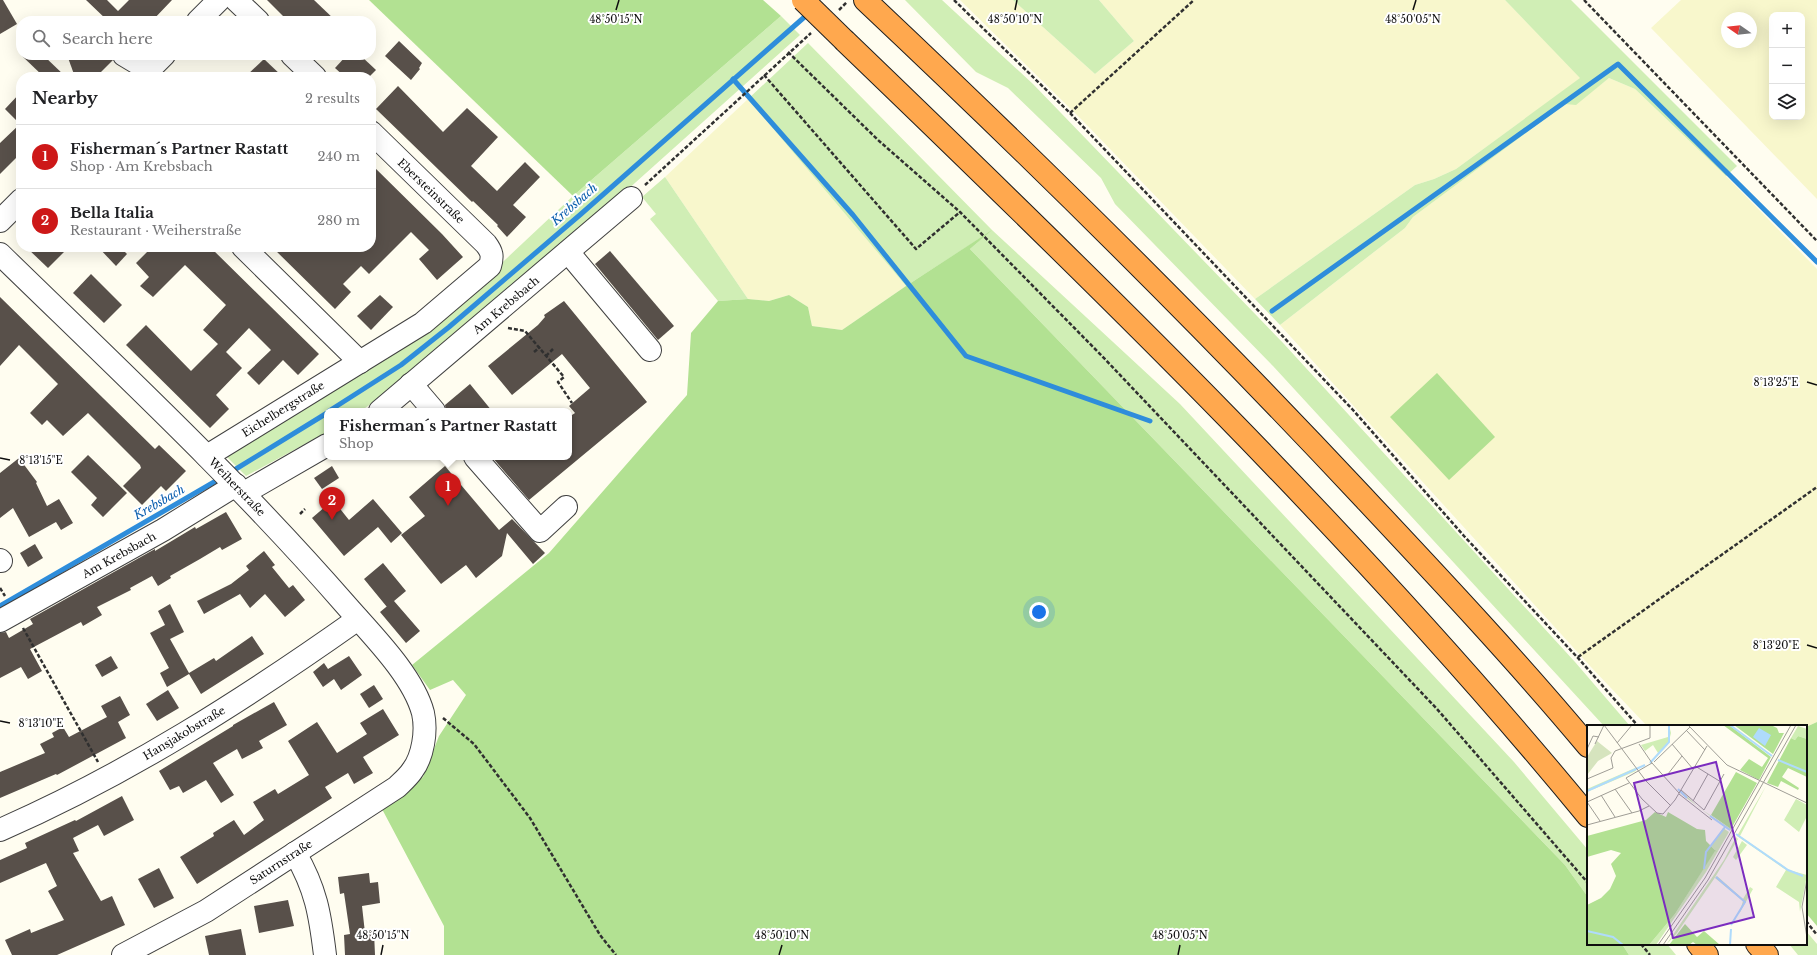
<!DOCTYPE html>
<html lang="en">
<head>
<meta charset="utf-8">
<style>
  body { margin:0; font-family:"Libre Baskerville",serif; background:#f6f6f6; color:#202124 }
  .controls { position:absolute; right:12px; top:12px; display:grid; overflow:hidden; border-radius:8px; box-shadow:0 4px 16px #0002 }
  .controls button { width:36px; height:36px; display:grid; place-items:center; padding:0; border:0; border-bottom:1px solid #e0e0e0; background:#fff; color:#202124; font:20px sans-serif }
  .compass { position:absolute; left:1721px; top:12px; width:36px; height:36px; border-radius:50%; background:#fff; box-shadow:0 4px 16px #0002; rotate:284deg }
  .you { position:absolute; left:1039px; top:612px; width:14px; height:14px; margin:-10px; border:3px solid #fff; border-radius:50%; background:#1a73e8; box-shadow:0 0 0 6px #1a73e833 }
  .badge { display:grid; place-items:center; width:26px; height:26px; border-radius:50%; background:#cd1818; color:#fff; font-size:13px; font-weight:700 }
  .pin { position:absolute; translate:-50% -33px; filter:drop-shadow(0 1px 2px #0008) }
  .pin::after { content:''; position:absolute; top:21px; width:14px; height:12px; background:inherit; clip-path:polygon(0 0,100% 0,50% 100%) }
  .popup { position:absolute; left:324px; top:408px; width:248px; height:52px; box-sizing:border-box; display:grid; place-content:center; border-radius:8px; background:#fff; filter:drop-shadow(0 1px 3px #0005); font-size:13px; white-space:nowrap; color:#757577 }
  .popup b { font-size:15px; color:#202124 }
  .popup::after { content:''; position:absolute; left:50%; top:100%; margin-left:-8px; border:8px solid transparent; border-top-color:#fff }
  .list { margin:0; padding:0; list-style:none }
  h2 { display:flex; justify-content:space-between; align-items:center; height:52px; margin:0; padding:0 16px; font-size:17px }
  h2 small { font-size:13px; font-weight:400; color:#757577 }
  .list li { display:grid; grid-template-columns:26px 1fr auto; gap:12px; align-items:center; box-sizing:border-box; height:64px; padding:0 16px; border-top:1px solid #e0e0e0 }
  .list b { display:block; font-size:15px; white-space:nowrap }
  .list p { margin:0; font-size:13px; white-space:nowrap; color:#757577 }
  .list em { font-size:13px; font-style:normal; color:#757577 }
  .icon { flex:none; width:22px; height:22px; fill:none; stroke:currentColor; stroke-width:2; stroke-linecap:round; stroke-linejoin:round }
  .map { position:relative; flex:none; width:1817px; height:955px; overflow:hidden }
  .search { position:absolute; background:#fff; box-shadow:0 4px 16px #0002; left:16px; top:16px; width:360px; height:44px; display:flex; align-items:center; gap:10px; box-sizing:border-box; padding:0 14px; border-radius:16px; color:#757577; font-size:15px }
  .panel { position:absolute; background:#fff; box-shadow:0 4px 16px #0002; left:16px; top:72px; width:360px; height:180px; border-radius:16px }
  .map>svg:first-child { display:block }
  .farmland { fill:#f8f7cc; fill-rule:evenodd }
  .green { fill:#d0eeb5 }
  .forest { fill:#b2e192 }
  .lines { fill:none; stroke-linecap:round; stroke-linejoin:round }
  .stream { stroke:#2e8ddb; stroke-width:5 }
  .building { fill:#58504a }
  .minor-casing { stroke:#414141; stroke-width:24 }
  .highway-casing { stroke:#1f1f1f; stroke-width:24 }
  .path { stroke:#303030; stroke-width:2.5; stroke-dasharray:4 2; stroke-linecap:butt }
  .minor { stroke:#fff; stroke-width:22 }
  .highway { stroke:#ffa84e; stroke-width:22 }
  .highway-bridge-casing { stroke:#1f1f1f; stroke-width:24; stroke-linecap:butt }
  .highway-bridge { stroke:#ffa84e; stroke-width:22 }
  .ticks { fill:none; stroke:#0e0e0e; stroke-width:1.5 }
  .labels { text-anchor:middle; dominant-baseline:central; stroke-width:4; stroke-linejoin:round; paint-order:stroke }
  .street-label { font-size:11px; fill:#0e0e0e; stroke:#fff }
  .water-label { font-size:12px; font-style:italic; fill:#0a5eae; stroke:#fff }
  .inset-river { fill:none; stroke:#afdbfc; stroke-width:2 }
  .inset-road { fill:none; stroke:#9f9d96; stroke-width:1 }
  .view { fill:#7b2cbf; fill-opacity:0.15; stroke:#7b2cbf; stroke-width:2 }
  .inset-edge { fill:none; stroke:#0e0e0e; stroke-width:2 }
  .ticks-label { font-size:10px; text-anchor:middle; fill:#0e0e0e; stroke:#fff; stroke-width:4; stroke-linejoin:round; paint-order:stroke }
</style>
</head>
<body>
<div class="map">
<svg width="1817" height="955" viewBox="0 0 1817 955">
  <rect width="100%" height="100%" fill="#fffdf0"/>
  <!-- farmland -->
  <g class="farmland">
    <polygon points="960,0 1013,0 1095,74 1134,41 1099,0 1505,0 1581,78 1456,169 1434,179 1415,185 1255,299 1083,121"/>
    <path d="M1681 0H1817V199L1651 28ZM1772 15H1802V117H1772ZM1727 18H1751V42H1727Z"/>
    <polygon points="1609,78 1635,89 1726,176 1817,269 1817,722 1806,727 1806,726 1647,726 1591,667 1280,325 1405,228 1413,217 1565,104 1576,104"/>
    <polygon points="748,99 906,286 842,330 812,326 808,307 789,295 769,301 748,299 665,177"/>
  </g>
  <!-- green -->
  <g class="green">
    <polygon points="905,0 942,0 1033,84 1284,344 1575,662 1630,726 1604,726 1273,366 1115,204 1101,178 1008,88 976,72"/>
    <polygon points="1013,0 1099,0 1134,41 1095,74"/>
    <polygon points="1505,0 1571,0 1737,166 1726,176 1635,89 1609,78 1576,105 1565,104 1413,217 1405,228 1280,325 1255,299 1415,185 1434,179 1456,169 1580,78"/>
    <polygon points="781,16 800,35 626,191 405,379 361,411 327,411 327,432 246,476 227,457 393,353 442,319 573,196"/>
    <polygon points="808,43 992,230 1180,404 1514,762 1588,850 1588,897 1565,865 970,249 988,233 906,286 748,99"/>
    <polygon points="665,177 748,299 718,301 650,219 656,214 642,197"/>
    <polygon points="1806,931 1817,944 1817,955 1798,955 1789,944 1806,944"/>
    <polygon points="1622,944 1667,944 1676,955 1629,955"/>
  </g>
  <!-- forest -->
  <g class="forest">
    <polygon points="369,0 763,0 781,16 573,196"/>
    <polygon points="992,230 970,249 1565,865 1588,897 1588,944 1622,944 1629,955 444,955 444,926 382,809 423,777 439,736 466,695 453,680 430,690 412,665 549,553 687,395 691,333 718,301 748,299 769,301 789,295 808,307 812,326 842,330 906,286"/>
    <polygon points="1437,373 1495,437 1449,480 1390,417"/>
    <polygon points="1817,722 1817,926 1806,913 1806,727"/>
  </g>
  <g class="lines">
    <!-- stream -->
    <g class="stream">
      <polyline points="733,79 853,215 966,356 1150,421"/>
      <polyline points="1272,311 1618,64 1817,262"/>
      <polyline points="329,411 401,365 449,327 581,214 809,13"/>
      <polyline points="231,472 327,413"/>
      <polyline points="0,606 221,478"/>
    </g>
  </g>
  <!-- building -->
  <g class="building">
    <polygon points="0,0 3,0 17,24 0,34"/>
    <polygon points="86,0 107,0 118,11 129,0 172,0 152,21 108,21"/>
    <polygon points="267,0 314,0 336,21 288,21"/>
    <polygon points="399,41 422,63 419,68 420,69 411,80 385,56"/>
    <polygon points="21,55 43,55 66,77 44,77"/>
    <polygon points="67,55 112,55 113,60 96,77 75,77"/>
    <polygon points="347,55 360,55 376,70 369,77 345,77 335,68"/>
    <polygon points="264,59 283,77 245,77"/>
    <polygon points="398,86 443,132 467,108 498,137 471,166 497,191 525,162 540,177 513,205 526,217 507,237 497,226 498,225 473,201 472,202 376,109"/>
    <polygon points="21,92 21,153 0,174 0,143 20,124 5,109"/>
    <polygon points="371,164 442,234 463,257 437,280 419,259 429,250 411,232 369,274 361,266 343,284 351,292 335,309 272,247 371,247"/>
    <polygon points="26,247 69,247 48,268"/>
    <polygon points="98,247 120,247 127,254 116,266"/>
    <polygon points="152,247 210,247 319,354 298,375 283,360 259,385 247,373 271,350 249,328 226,352 225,351 242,368 216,395 229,409 210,428 126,345 146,325 191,371 218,344 203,330 226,305 185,265 153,297 140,286 149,277 136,263"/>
    <polygon points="610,251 674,326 658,340 595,264"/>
    <polygon points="91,274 122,305 104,323 73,293"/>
    <polygon points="380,295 393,307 371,330 357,316"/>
    <polygon points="0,297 155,449 159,445 186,471 166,491 161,486 142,505 123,486 141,468 140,465 88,413 63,436 47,420 42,425 30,413 58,384 19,345 0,366"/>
    <polygon points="564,301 647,402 529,500 492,457 569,457 569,417 575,413 569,406 590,388 562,354 512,395 488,366 538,325 545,317 544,315"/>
    <polygon points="470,384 492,411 446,411 445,405"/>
    <polygon points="88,455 127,493 103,517 91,505 97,498 71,472"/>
    <polygon points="19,458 37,482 36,483 47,506 59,499 73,523 61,530 56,522 29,537 13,508 0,518 0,473"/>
    <polygon points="332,466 339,478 322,489 314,478"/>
    <polygon points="445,466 499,530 512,519 545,553 533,564 507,533 502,556 476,578 466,565 441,584 401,535 425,516 409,497"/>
    <polygon points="373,499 402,533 391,543 378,527 344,556 312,518 333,500 349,520"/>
    <polygon points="226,512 242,539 222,550 220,547 200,559 170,576 171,578 158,586 152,576 130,588 131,590 97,607 102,615 83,626 81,622 30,649 42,671 28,679 21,667 0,678 0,633 6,632 9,638 33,624 30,619 155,549 155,551 195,527 196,529"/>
    <polygon points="35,544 43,558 28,567 20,553"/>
    <polygon points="264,551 275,565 272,567 289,588 293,585 305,600 285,617 265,594 250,608 240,594 204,614 197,601 231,584 249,570 246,566"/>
    <polygon points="383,563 406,591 394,601 420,631 406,643 380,612 391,603 387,607 364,579"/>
    <polygon points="170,604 184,632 170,639 189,673 214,658 216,661 252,636 264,654 201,694 189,674 167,687 160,673 169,668 150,633 165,625 158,611"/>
    <polygon points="111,656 118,668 102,677 95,665"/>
    <polygon points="349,656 362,675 341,690 334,679 323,687 313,672 324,663 328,669"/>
    <polygon points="374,685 383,699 369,708 360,694"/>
    <polygon points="168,690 179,708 157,721 146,704"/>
    <polygon points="120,696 130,715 118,722 126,738 57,775 56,774 0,798 0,772 45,753 40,744 54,737 52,733 63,727 69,737 107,717 101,706"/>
    <polygon points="274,702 287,725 259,741 263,748 242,759 237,749 213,763 234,795 221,803 206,780 183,793 179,786 170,790 159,771 233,726 233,725"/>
    <polygon points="383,709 399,735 363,757 373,773 354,784 348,773 325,787 332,798 197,884 180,857 214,836 213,833 234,820 244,835 264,820 253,802 275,789 278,794 309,775 288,741 317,722 337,753 367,734 360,723"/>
    <polygon points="122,796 134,820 104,836 98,825 73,838 79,851 73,853 101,901 112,896 125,925 57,955 12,955 5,940 30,929 31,933 64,920 48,891 57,886 46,863 0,883 0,860 27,848 25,843 75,820 76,821"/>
    <polygon points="159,868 174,898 154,908 138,879"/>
    <polygon points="369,873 370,883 378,882 380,903 362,906 365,933 374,932 375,955 345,955 344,935 350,934 344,893 340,894 338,877"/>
    <polygon points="288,900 294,926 259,933 254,906"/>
    <polygon points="241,929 246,955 209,955 205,936"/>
  </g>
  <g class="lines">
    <!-- minor casing -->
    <g class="minor-casing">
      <g id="minor">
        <polyline points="236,0 258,21"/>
        <polyline points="198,21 219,0"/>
        <polyline points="124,55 149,70"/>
        <polyline points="292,55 315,77"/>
        <polyline points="142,77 164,55"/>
        <polyline points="0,221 21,200"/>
        <polyline points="243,247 360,362"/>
        <polyline points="568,252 650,350"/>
        <path d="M0 254C117 368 237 480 345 604 371 634 413 675 423 713 427 731 423 757 412 771 408 777 402 782 397 787L206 911 123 955"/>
        <polyline points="411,384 434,411"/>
        <polyline points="380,411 631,198"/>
        <path d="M207 456 423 323 490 266C493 256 492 252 486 244L371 132"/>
        <polyline points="475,457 540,531 566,507"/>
        <polyline points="244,493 327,445"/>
        <polyline points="0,560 1,561"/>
        <polyline points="0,621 163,530 236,485"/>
        <path d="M0 830C128 774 245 699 358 619"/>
        <path d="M295 853C316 889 320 914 325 955"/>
      </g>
    </g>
    <!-- highway casing -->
    <g class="highway-casing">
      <g id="highway">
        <path d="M865 0C1036 161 1204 327 1364 498 1440 579 1517 661 1588 746"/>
        <path d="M845 41C1103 289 1360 539 1588 816"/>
        <polyline points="1698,944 1707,955"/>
        <polyline points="1757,944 1767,955"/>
      </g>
    </g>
    <!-- path -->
    <g class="path">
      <polyline points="954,0 1070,113 1353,410 1464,536 1578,658 1638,726"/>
      <polyline points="1584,0 1817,241"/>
      <polyline points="839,10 847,2"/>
      <polyline points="788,52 878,140 960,212 1102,356 1437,709 1588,883"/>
      <polyline points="764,75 916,249 960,212"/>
      <polyline points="1070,113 1194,0"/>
      <polyline points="645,185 811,33"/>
      <polyline points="508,328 525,331 564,377 558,382 572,403"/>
      <polyline points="534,352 540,347"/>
      <polyline points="546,356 553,349"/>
      <polyline points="300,514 305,509"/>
      <polyline points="0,588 5,596"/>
      <polyline points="23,628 98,762"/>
      <polyline points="1578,657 1817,487"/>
      <polyline points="443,718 474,744 530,818 600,935 616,955"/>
      <polyline points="1806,921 1817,935"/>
      <polyline points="1641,944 1650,955"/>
    </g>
    <!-- minor -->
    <use href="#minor" class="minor"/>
    <!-- highway -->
    <use href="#highway" class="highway"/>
    <!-- highway-bridge casing -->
    <g class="highway-bridge-casing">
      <polyline id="highway-bridge" points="803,0 845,41"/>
    </g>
    <!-- highway-bridge -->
    <use href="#highway-bridge" class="highway-bridge"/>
  </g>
  <!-- ticks -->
  <path class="ticks" d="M616 10 619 0M1015 10 1017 0M1413 10 1416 0M1807 382 1817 385M0 458 10 460M1807 645 1817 648M0 721 10 723M381 955 383 945M779 955 782 945M1178 955 1180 945"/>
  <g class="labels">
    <!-- street labels -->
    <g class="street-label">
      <text transform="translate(431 191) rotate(44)">Ebersteinstraße</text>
      <text transform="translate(506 305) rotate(-40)">Am Krebsbach</text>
      <text transform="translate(283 409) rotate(-32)">Eichelbergstraße</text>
      <text transform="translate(237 487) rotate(46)">Weiherstraße</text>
      <text transform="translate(119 555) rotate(-29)">Am Krebsbach</text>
      <text transform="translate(184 733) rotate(-31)">Hansjakobstraße</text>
      <text transform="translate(281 862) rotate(-33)">Saturnstraße</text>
    </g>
    <!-- water labels -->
    <g class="water-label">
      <text transform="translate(574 204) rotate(-41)">Krebsbach</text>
      <text transform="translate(159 502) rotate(-30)">Krebsbach</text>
    </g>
  </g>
  <!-- overview -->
  <g transform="translate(1587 725)">
    <rect width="220" height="220" fill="#fffdf0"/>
    <path d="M82 0 84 8 82 16 65 36 71 28 66 20 58 26 54 20 81 12ZM211 1 220 4V14L211 11 208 15 204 13ZM48 43 49 46 0 67V64ZM179 61 153 111 202 145 220 150 213 187 212 177 189 162 199 145 150 111ZM95 66 111 82 144 104 143 106 93 68ZM209 74 220 80V91L212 107 197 95ZM136 103 142 107 119 147 69 220H62L88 189 128 125 124 121ZM149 112 151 114 127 154 90 208 79 220 137 135ZM155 116 160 120 149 135 146 132ZM130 151 156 174 163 162 166 164 152 189 156 176 128 153Z" fill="#d0eeb5"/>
    <path d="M136 0H142L184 32 172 55 153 45 162 34 175 42 181 33ZM147 0H184L190 3 192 8H197L186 29ZM211 11 220 14V52L201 43 195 52 212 63 211 65 194 56 191 62 180 58 204 13 208 15ZM149 47 170 58 144 104 124 90ZM68 87 79 92 81 87 110 104 118 105 119 116 130 127 128 126 88 189 62 220H0V180L14 173 23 164 29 151 24 139 34 128 24 125 0 132V111L59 95ZM98 199 110 212 117 206 133 220H110L106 217 102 220H82Z" fill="#b2e192"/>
    <path d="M10 16 25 28 11 36 0 50V32Z" fill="#d6e4be"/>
    <path d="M172 3 184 10 178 21 166 12Z" fill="#afdbfc"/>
    <path class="inset-river" d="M143 0 185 31M191 35 220 47M63 38 82 17V0M91 64 100 73M0 66 58 40M123 91 143 105M149 109 201 145 216 151M117 144 119 127 138 102M129 152 158 177 144 200M0 206 26 212 36 220M143 220 144 204"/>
    <path class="inset-road" d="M17 0 59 56 84 81M101 0 140 40 220 78M99 5 118 25M30 18 45 0M8 19 17 0M52 19 65 38 92 68M85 19 106 44M0 24 6 11 12 12M67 37 103 2M65 38 39 53 55 74 70 88 76 89 88 75 120 21M108 41 134 57M81 49 95 31M0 54 26 43 24 33 28 26 63 13V0M28 64 45 88M94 65 117 85 137 49M92 69 125 95M14 70 28 92M106 76 121 49M13 96 0 77 42 58M0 100 52 86 62 81M220 154 215 182 220 213M71 220 118 153 204 0M76 220 121 155 209 0"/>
    <path class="view" d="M129 37 167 192 86 213 47 58Z"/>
    <rect width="220" height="220" class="inset-edge"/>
  </g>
  <g class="ticks-label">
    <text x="616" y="23">48°50'15"N</text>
    <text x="1015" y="23">48°50'10"N</text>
    <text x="1413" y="23">48°50'05"N</text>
    <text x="1776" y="386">8°13'25"E</text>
    <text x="41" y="464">8°13'15"E</text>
    <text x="1776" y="649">8°13'20"E</text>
    <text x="41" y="727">8°13'10"E</text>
    <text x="383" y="939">48°50'15"N</text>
    <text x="782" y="939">48°50'10"N</text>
    <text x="1180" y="939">48°50'05"N</text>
  </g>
</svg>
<div class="controls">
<button>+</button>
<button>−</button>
<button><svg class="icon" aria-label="layers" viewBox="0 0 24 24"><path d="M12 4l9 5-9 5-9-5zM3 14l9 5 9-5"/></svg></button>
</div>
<svg class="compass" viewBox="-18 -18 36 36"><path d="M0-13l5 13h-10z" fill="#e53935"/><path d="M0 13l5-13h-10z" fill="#757577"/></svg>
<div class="you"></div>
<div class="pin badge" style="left:448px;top:506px">1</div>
<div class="popup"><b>Fisherman´s Partner Rastatt</b>Shop</div>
<div class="pin badge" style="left:332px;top:520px">2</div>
<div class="search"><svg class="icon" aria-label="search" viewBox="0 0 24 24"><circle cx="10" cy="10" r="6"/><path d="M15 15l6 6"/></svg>Search here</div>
<section class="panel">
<h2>Nearby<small>2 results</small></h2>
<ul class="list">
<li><span class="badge">1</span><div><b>Fisherman´s Partner Rastatt</b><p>Shop · Am Krebsbach</p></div><em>240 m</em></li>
<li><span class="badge">2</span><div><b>Bella Italia</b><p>Restaurant · Weiherstraße</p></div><em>280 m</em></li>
</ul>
</section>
</div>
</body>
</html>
